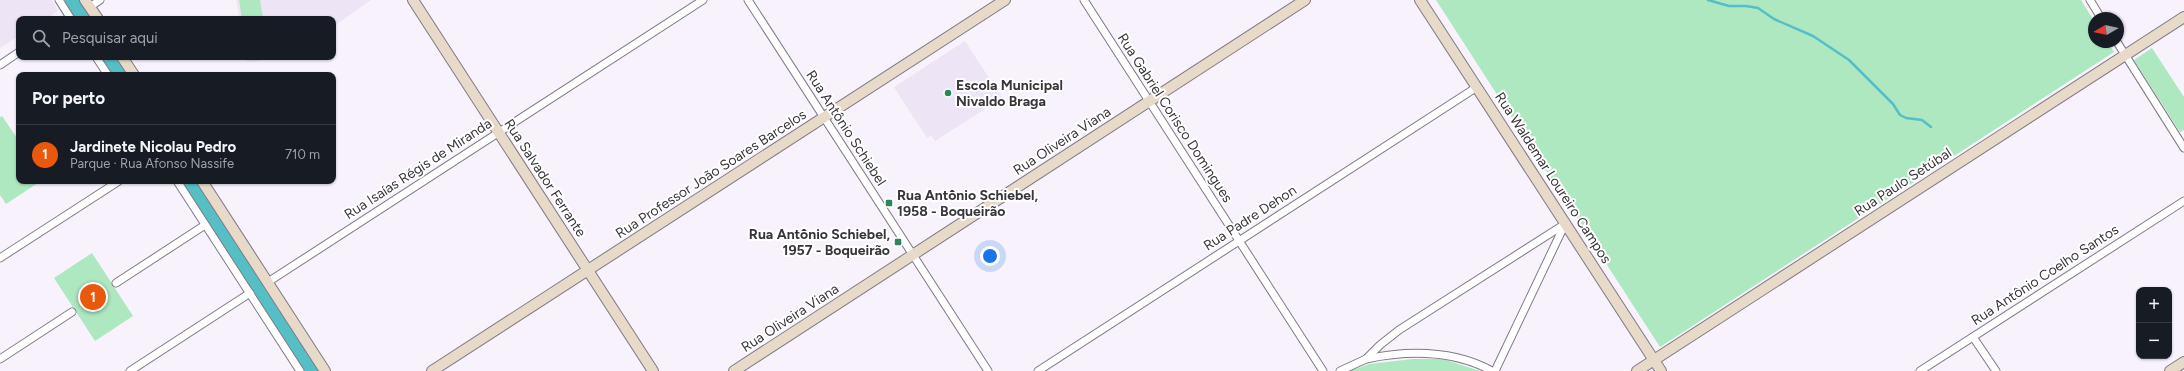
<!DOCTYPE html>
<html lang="pt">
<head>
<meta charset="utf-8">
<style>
  body { margin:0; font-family:Figtree,sans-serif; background:#242831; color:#f1f3f6 }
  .controls { position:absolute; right:12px; bottom:12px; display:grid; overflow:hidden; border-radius:8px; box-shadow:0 1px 3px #0004 }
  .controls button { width:36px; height:36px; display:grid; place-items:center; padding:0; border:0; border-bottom:1px solid #363941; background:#171b24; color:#f1f3f6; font:20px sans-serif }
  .compass { position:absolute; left:2088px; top:12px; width:36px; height:36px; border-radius:50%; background:#171b24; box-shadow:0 1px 3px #0004; rotate:261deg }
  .you { position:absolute; left:990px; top:256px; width:14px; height:14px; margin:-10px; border:3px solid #fff; border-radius:50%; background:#1a73e8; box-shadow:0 0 0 6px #1a73e833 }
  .badge { display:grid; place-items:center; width:26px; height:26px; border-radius:50%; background:#ea580c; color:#fff; font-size:13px; font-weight:700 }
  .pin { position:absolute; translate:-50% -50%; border:2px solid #fff; box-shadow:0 1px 4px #0006 }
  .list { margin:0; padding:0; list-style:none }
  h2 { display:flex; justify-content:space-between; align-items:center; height:52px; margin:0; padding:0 16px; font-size:17px }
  h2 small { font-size:13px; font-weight:400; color:#9ea1a6 }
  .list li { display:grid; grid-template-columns:26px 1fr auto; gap:12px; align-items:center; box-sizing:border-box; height:60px; padding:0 16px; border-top:1px solid #363941 }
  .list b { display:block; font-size:15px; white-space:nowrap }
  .list p { margin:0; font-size:13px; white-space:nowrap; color:#9ea1a6 }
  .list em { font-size:13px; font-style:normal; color:#9ea1a6 }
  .icon { flex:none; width:22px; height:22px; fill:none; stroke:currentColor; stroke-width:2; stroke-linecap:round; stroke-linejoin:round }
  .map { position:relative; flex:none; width:2184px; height:371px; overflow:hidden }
  .search { position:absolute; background:#171b24; box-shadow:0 1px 3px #0004; left:16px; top:16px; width:320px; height:44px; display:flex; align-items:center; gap:10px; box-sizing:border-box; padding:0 14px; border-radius:8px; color:#9ea1a6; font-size:15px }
  .panel { position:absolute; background:#171b24; box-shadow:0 1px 3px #0004; left:16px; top:72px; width:320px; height:112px; border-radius:8px }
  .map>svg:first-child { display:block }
  .built { fill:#ede5f6 }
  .green { fill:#aee8c1 }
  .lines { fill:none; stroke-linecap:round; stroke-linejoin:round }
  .stream { stroke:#56bfc6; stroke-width:2.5 }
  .river { stroke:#56bfc6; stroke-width:15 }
  .minor-casing { stroke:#7f7a84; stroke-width:9 }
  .secondary-casing { stroke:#7f7a84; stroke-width:12 }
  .minor { stroke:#fff; stroke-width:7 }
  .secondary { stroke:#e8dac9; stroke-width:10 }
  .poi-dot { fill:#2b865c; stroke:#fff; stroke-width:1.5 }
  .labels { text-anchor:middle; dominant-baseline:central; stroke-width:4; stroke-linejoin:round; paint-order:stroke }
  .poi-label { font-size:14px; font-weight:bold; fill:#38363a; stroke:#fff; text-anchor:start }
  .street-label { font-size:14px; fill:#38363a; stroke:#fff }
</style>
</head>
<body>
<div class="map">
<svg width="2184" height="371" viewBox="0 0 2184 371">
  <rect width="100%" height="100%" fill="#f7f2fc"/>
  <!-- built -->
  <g class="built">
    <polygon points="0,0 52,0 58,11 46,19 19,19 19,36 0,48"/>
    <polygon points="236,0 371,0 333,27 333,19 240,19"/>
    <polygon points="965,41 1002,98 935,141 931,135 927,138 894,87"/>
    <polygon points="246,57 287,57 247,62"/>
  </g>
  <!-- green -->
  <g class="green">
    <polygon points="239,0 260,0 263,18 242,19"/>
    <polygon points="1436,0 2081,0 2094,21 2094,42 2108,42 2114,52 1660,347"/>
    <polygon points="2152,48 2184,97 2184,130 2180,132 2134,60"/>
    <polygon points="2,116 19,141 19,181 41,181 6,204 0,195 0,117"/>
    <polygon points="92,253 133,316 95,341 54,278"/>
    <polygon points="1413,359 1443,359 1480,371 1350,371 1369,364"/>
  </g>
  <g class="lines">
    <!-- stream -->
    <polyline class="stream" points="1708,0 1729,6 1746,6 1758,8 1774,19 1813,36 1849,60 1893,104 1900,115 1906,118 1922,120 1931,127"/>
    <!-- river -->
    <g class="river">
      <polyline points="72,0 84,19"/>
      <polyline points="109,57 121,75"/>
      <polyline points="189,181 312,371"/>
    </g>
    <!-- minor casing -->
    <g class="minor-casing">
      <g id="minor">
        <polyline points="59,0 71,19"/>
        <polyline points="748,0 988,371"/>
        <polyline points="1084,0 1323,371"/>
        <polyline points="2090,0 2101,18"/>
        <polyline points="90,7 100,0"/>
        <polyline points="2117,42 2184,148"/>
        <polyline points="96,57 108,75"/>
        <polyline points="0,65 19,52"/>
        <polyline points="177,181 300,371"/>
        <polyline points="0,258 119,181"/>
        <polyline points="268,282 703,0"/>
        <polyline points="116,283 205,225"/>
        <polyline points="1973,337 1996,371"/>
        <polyline points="0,359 72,312"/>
        <path d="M1366 359C1409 350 1453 350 1492 371"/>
        <polyline points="130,371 250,293"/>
        <polyline points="1038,371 1477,87"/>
        <polyline points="1340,371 1366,359 1380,345 1399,330 1565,224"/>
        <polyline points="1495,371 1565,224"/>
        <polyline points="1920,371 2184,201"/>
      </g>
    </g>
    <!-- secondary casing -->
    <g class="secondary-casing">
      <g id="secondary">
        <polyline points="85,0 98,19"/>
        <polyline points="413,0 653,371"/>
        <polyline points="1420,0 1661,371"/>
        <polyline points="122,57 134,75"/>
        <polyline points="202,181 325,371"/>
        <polyline points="432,371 1005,0"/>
        <polyline points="734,371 1305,0"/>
        <polyline points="1637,371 2184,17"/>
        <polyline points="2170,371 2184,362"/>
      </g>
    </g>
    <!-- minor -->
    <use href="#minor" class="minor"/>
    <!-- secondary -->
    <use href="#secondary" class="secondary"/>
  </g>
  <!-- markers -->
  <g class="poi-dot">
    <circle cx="948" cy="93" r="4"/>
    <rect x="885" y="199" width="8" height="8" rx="2"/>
    <rect x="894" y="238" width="8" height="8" rx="2"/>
  </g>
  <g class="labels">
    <!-- poi labels -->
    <g class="poi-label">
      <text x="956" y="85">Escola Municipal<tspan x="956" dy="16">Nivaldo Braga</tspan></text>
      <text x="897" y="195">Rua Antônio Schiebel,<tspan x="897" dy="16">1958 - Boqueirão</tspan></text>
      <text x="890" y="234" text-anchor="end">Rua Antônio Schiebel,<tspan x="890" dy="16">1957 - Boqueirão</tspan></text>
    </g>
    <!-- street labels -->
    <g class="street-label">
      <text transform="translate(1175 118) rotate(57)">Rua Gabriel Corisco Domingues</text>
      <text transform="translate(846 128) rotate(57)">Rua Antônio Schiebel</text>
      <text transform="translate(1062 141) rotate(-33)">Rua Oliveira Viana</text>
      <text transform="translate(418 169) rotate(-33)">Rua Isaías Régis de Miranda</text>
      <text transform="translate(711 174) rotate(-33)">Rua Professor João Soares Barcelos</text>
      <text transform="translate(545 178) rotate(57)">Rua Salvador Ferrante</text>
      <text transform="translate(1553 178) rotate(57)">Rua Waldemar Loureiro Campos</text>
      <text transform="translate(1903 182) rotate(-33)">Rua Paulo Setúbal</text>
      <text transform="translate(1250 218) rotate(-33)">Rua Padre Dehon</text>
      <text transform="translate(2045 275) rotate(-33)">Rua Antônio Coelho Santos</text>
      <text transform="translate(790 318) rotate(-33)">Rua Oliveira Viana</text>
    </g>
  </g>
</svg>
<div class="controls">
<button>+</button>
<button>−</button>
</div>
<svg class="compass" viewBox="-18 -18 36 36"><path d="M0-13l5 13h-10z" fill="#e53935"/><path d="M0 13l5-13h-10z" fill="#9ea1a6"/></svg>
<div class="you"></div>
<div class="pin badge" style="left:93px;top:297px">1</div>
<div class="search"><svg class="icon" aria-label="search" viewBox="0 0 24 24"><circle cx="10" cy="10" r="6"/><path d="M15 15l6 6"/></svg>Pesquisar aqui</div>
<section class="panel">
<h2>Por perto<small></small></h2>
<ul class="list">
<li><span class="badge">1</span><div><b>Jardinete Nicolau Pedro</b><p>Parque · Rua Afonso Nassife</p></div><em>710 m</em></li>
</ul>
</section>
</div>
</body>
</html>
